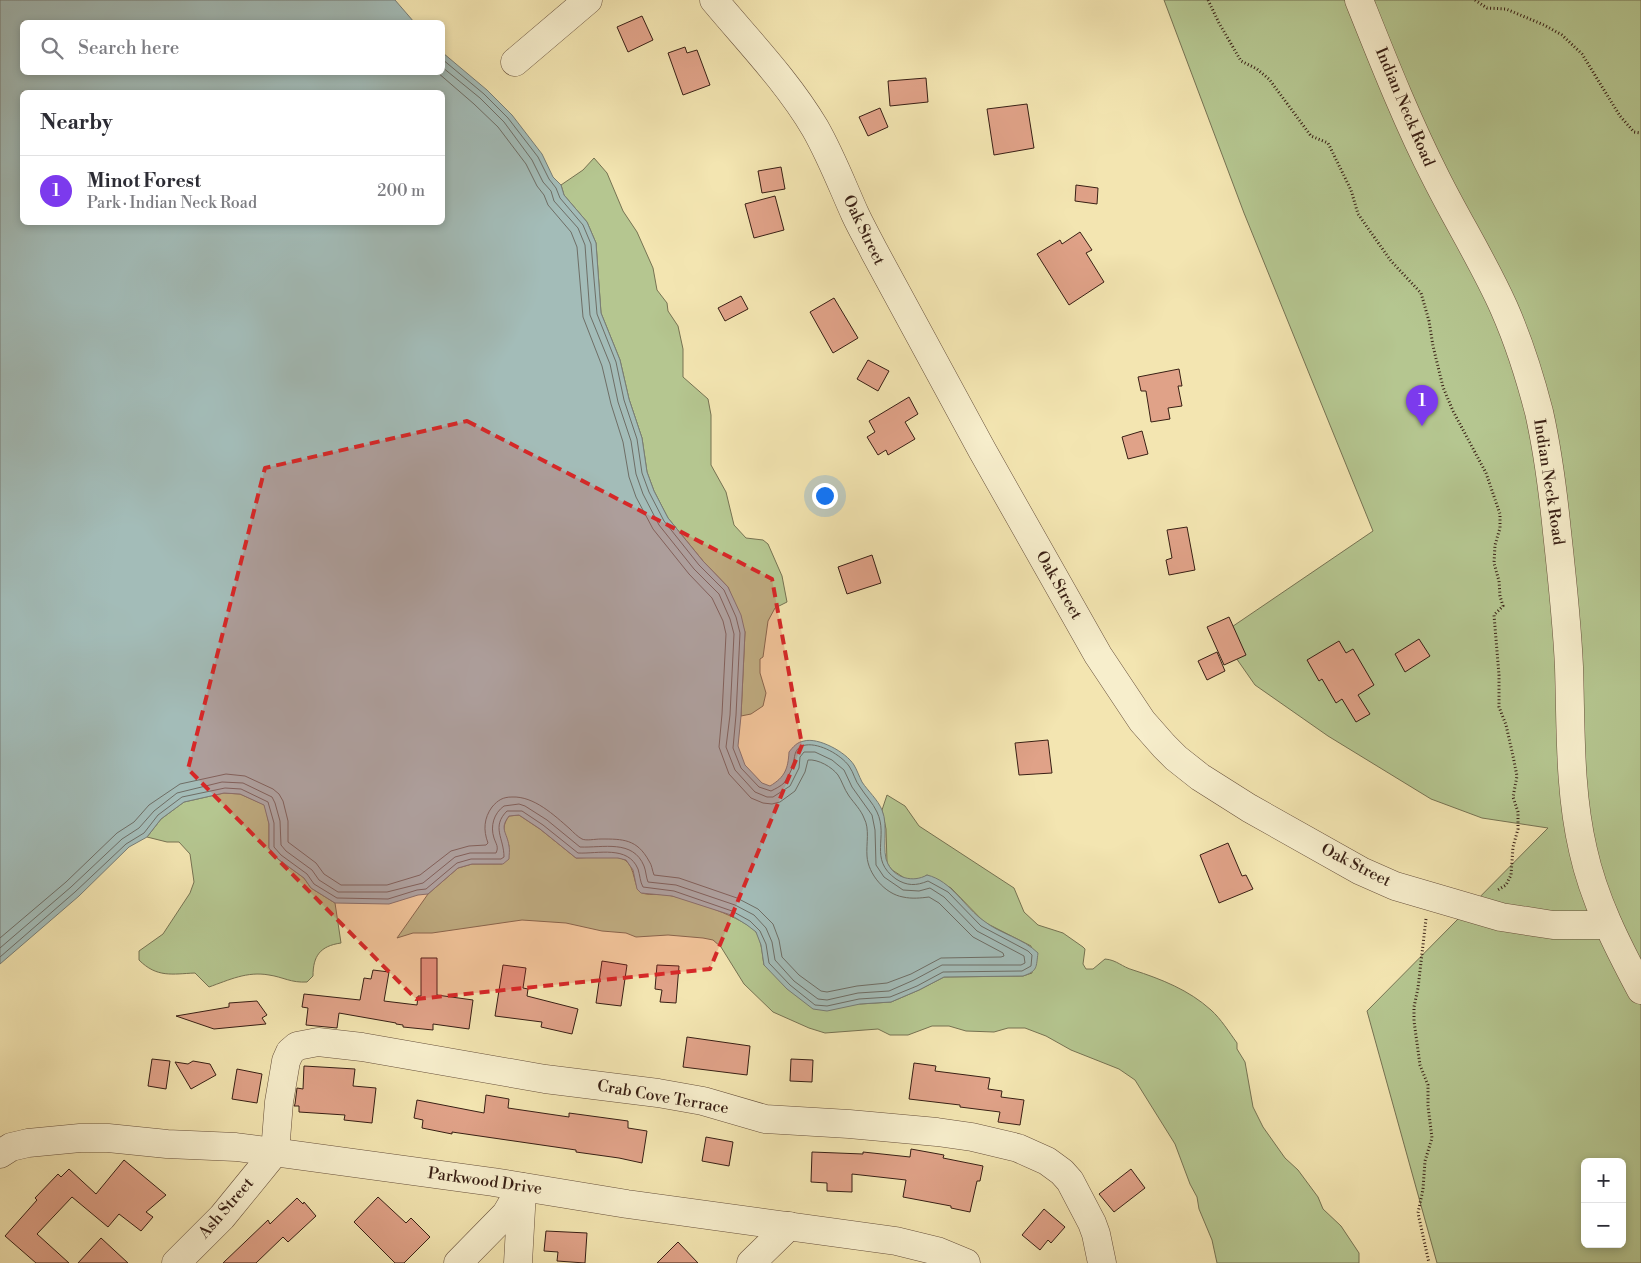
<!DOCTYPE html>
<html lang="en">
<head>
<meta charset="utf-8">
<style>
  body { margin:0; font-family:"Libre Bodoni",serif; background:#f2f2f3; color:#2b2b33 }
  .controls { position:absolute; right:15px; bottom:15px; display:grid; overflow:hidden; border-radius:8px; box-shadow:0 2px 8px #0003 }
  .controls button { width:45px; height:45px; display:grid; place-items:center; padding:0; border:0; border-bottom:1px solid #e1e1e2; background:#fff; color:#2b2b33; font:25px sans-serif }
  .you { position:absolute; left:824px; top:495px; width:18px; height:18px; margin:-12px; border:4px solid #fff; border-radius:50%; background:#1a73e8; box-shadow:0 0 0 8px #1a73e833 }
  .badge { display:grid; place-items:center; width:32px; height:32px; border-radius:50%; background:#7c3aed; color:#fff; font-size:16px; font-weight:700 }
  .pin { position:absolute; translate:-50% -41px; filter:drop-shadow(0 1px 2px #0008) }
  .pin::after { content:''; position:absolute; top:26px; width:18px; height:15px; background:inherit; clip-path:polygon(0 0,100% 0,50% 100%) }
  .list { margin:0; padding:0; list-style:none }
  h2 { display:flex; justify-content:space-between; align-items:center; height:65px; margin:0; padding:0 20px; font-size:21px }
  h2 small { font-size:16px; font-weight:400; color:#7c7c81 }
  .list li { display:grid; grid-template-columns:32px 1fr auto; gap:15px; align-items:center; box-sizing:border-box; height:70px; padding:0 20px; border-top:1px solid #e1e1e2 }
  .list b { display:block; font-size:19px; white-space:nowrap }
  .list p { margin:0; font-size:16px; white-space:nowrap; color:#7c7c81 }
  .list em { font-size:16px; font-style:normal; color:#7c7c81 }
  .icon { flex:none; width:28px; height:28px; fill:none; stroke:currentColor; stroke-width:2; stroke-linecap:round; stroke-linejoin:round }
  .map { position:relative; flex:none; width:1641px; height:1263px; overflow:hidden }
  .search { position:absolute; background:#fff; box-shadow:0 2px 8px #0003; left:20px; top:20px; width:425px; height:55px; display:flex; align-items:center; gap:12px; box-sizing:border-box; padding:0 18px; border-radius:8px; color:#7c7c81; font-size:19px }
  .panel { position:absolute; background:#fff; box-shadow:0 2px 8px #0003; left:20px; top:90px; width:425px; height:135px; border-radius:8px }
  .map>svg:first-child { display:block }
  .green { fill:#b5c690; stroke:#767252; fill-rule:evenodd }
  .water { fill:#a3bcb8; stroke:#787d76; fill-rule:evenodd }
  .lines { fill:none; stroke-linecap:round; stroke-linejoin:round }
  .shore { stroke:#6e6e66; stroke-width:1 }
  .building { fill:#e0a288; stroke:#381f14 }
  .minor-casing { stroke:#67503b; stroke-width:29 }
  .path { stroke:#381f14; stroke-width:3; stroke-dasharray:1 2.5; stroke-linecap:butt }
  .minor { stroke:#f7eecc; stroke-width:28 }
  .marked { fill:#d62828; fill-opacity:0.2; stroke:#d62828; stroke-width:4; stroke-dasharray:10 6; stroke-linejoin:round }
  .labels { text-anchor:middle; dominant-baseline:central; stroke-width:4; stroke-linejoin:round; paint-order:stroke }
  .street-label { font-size:16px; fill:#381f14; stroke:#f7eecc }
</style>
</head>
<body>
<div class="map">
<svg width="1641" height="1263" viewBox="0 0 1641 1263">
  <rect width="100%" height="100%" fill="#f3e5b1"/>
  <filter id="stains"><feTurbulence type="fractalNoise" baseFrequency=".004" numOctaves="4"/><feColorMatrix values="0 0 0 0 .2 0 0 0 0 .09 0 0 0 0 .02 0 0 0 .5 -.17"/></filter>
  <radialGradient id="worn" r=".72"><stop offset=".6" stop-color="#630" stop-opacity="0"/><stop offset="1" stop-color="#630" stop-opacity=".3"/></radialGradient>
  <!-- green -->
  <g class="green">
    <path d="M1164 0H1641V1263H1437L1367 1011 1548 828 1482 818 1431 799 1328 736 1255 685 1220 635 1373 531 1244 213ZM1585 1162H1622V1244H1585Z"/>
    <polygon points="594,158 607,173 623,211 637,232 653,268 657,290 667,303 668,311 678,326 683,349 683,377 708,399 711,415 711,465 726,492 734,525 746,538 763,540 768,544 782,576 787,602 775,608 768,621 763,657 760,659 760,673 766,693 763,706 751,714 741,716 745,632 728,587 703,561 668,518 654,491 647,472 642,438 629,399 620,360 601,313 596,243 587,222 564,195 561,185 583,170"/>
    <path d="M224 793 240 794 265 805 269 824V848L278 859 304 878 311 888 335 903 341 943C320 946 313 956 313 976L307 982C291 983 283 977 269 975 247 971 229 980 209 987L195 973C172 974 157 978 139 960V951L163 934 190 893 194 882 190 854 179 842H167L147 837 161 819 184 802Z"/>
    <path d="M887 795 905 806 919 826 1014 888 1024 912 1038 925 1063 933 1083 947 1085 949 1083 964 1086 969H1093L1105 959C1117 960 1122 967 1133 970 1161 979 1189 990 1211 1010 1221 1019 1229 1032 1237 1043V1049L1245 1062 1253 1107 1263 1127 1285 1158 1298 1170 1318 1197 1323 1209 1341 1226 1359 1253V1263H1217L1212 1240 1199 1209 1197 1197 1190 1184 1175 1144 1135 1080 1119 1069 1071 1050 1046 1036 1025 1028H1008L994 1032 966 1031 949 1026H932L908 1035H890L878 1029 825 1033 809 1028 773 1012 744 984 721 947 713 940 703 938 668 935 636 937 626 933 602 931 566 923 522 920 432 933H413L397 938 428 894 458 868 472 864H502L509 846C504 833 501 827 509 816L519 815 540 829 576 858C587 858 616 854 625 860 636 867 633 889 642 893 651 896 663 893 672 896 690 899 746 919 756 932 762 941 762 954 764 965L860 1004 891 1002 919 990 944 977 1023 976 1032 973 1031 946 984 922 951 888 927 875 919 880 906 879 892 870 887 863 886 829 882 810Z"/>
  </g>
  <!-- water -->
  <path class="water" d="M0 0H395L414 22H22V72H442L443 53 487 90 512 115 542 154 553 177 561 185 564 195 587 222 596 243 601 313 620 360 629 399 642 438 647 472 654 491 668 518 703 561 728 587 741 615 745 632 741 716 738 746 745 765 762 783 770 786C785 777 788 769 789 752 793 747 797 742 804 741 818 737 846 752 854 765 857 770 859 776 862 782 868 791 878 800 882 810 889 826 881 852 888 864 895 878 913 883 927 875 952 881 964 907 984 921 1000 934 1023 938 1038 953 1036 967 1038 971 1023 976L944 977 919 990 891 1002 860 1004 827 1011 813 1009 787 989 764 965 761 945 756 932 747 925 731 915 672 896 641 893 637 889 633 870 626 860 618 858H576L540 829 519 815 509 816C499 829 507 832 509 846 510 850 509 855 509 859L503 864H472L458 868 428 894 418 895 389 904 335 903 311 888 304 878 278 859 269 848V824L264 805 240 794 224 793 184 802 161 819 147 837 129 847 79 896 0 964ZM22 92H442V222H22Z"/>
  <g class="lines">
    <!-- shore -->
    <g class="shore">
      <path d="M0 938 66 882 117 833 134 822 149 805 180 784 226 774 245 776 273 789 279 794 283 801 288 821V842L316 863 324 874 341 885H387L420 875 451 851 469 846 486 845 488 843C483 830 484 818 492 807 498 800 503 797 512 797 534 796 554 815 570 829 573 832 578 837 582 839 586 841 595 839 601 839 623 839 637 839 649 861 652 865 652 870 654 875L679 878 737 898 758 909 773 924 779 940 782 957 799 975 821 991 827 992 857 986 887 983 911 974 941 958 1001 957 1004 956 1003 953 973 937 939 903 929 897C921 898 912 899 903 897 885 894 868 874 867 856 866 844 870 829 864 818 861 810 854 803 849 796 844 789 842 781 838 775 832 767 818 759 808 760L805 772 795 791 780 802 772 804 763 803 751 798 729 774 719 747 722 714 726 634 723 621 712 598 689 574 653 529 636 497 629 477 623 442 611 404 602 366 583 317 577 247 571 232 548 205 544 195 537 186 526 164 498 127 474 104 437 72"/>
      <path d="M0 948 71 887 122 839 139 828 154 811 177 793 222 782 243 783 272 797 275 803 280 821 281 845 286 851 312 870 319 880 338 892H387L423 883 455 857 470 853H496C499 847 496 844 494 838 490 826 494 813 504 806L519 804 525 806 547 820 580 847C603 848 633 839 644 866 646 871 646 877 648 882L676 885 735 905 754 915 766 928 772 942 775 960 794 981 818 999 827 1000 858 993 889 991 914 980 942 965H1021L1025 963 1024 956 977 931 944 897 930 888 919 891 903 890 884 877 876 865 875 830 872 815 852 787 844 770 832 760 815 752H804L800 757 799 768 790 786 773 797H767L755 792 735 770 726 747 730 715 734 634 730 619 719 594 694 569 659 525 643 494 636 474 631 441 618 402 610 364 590 315 585 245 578 228 554 201 551 191 543 182 532 160 504 122 480 98 442 67"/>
      <path d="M0 957 75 892 126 844 144 833 158 815 182 797 225 788 241 789 268 802 274 823V847L281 855 307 874 314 884 337 898 388 899 417 890 426 889 457 863 471 859H501L504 857C504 838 491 827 507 811H522L543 825 578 853C598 854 628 845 638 869 640 875 640 882 643 887L674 891 732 911 750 921 760 931 766 944 769 963 790 985 815 1005 827 1006 859 999 890 997 917 986 943 972 1022 971 1031 966 1032 955 1028 951 981 926 948 892 928 881C916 886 907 886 896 879 868 859 889 837 877 812 873 803 865 795 860 787 855 781 854 773 849 766 841 755 820 743 806 745 793 747 795 758 793 766 791 771 787 779 784 783 781 786 775 789 771 791L759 787 741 768 733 748 736 715 740 633 736 617 724 590 699 565 664 521 649 492 642 473 637 439 624 400 616 362 597 314 591 244 583 225 560 198 556 188 549 179 538 157 508 118 484 94 442 59"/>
    </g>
  </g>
  <!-- building -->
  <g class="building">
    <polygon points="642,16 653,40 628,52 617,27"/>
    <polygon points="685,47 687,53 697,50 710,85 683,95 668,53"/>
    <polygon points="926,78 928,102 890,106 888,81"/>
    <polygon points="1027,104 1034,148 994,155 987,109"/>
    <polygon points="880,108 888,127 868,136 859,117"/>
    <polygon points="781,167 785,189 762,193 758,171"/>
    <polygon points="1076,185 1098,188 1097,204 1075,201"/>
    <polygon points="775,196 784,230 754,238 745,204"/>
    <polygon points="1080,232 1092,250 1086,253 1104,282 1069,305 1037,254 1060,240 1062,244"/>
    <polygon points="741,296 748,309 725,321 718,308"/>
    <polygon points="834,298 858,338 833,353 810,312"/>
    <polygon points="868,360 889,371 878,391 857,379"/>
    <polygon points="1179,369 1182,386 1178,386 1182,406 1168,408 1170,419 1151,422 1146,391 1141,391 1138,377"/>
    <polygon points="909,397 918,414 905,422 915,439 888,455 886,450 878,455 867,437 875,432 869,421"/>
    <polygon points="1142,431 1148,454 1128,459 1122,437"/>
    <polygon points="1187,527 1195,570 1169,575 1166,560 1172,558 1167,530"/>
    <polygon points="872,555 881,583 847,594 838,567"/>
    <polygon points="1229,617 1246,655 1224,665 1207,627"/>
    <polygon points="1419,639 1430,656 1405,672 1395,654"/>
    <polygon points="1339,641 1346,653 1353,649 1374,685 1358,695 1370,714 1356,722 1342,699 1336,703 1322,679 1319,681 1307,660"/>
    <polygon points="1217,652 1225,671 1207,680 1198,661"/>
    <polygon points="1048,740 1052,773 1019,775 1015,743"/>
    <polygon points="1228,843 1242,876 1246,875 1253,889 1219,903 1200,855"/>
    <polygon points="421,958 437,958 437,995 473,1000 469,1029 433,1024 433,1030 403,1027 403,1025 396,1024 396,1023 339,1013 337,1028 306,1025 308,1008 302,1007 304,994 360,1000 364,978 371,979 373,970 389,972 384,1001 417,1005 418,996 421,996"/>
    <polygon points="602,961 627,965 621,1006 596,1003"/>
    <polygon points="503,965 526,968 523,988 528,989 527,996 578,1009 572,1034 541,1027 542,1022 495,1016"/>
    <polygon points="657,965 679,966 676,1003 660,1002 662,990 655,989"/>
    <polygon points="257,1001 267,1015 262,1018 266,1024 214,1029 176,1016 229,1007 229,1003"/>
    <polygon points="687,1037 750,1046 747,1075 683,1067"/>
    <polygon points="152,1059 170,1061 166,1089 148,1086"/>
    <polygon points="791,1059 813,1060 812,1082 790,1081"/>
    <polygon points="193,1061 210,1064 216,1075 191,1089 175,1062 188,1064"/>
    <polygon points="914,1063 936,1066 935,1071 990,1078 988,1089 1002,1091 1001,1097 1024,1100 1020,1125 998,1122 1000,1112 960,1107 960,1105 909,1099"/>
    <polygon points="304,1066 355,1069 353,1086 376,1088 372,1123 344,1120 345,1115 299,1112 299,1106 294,1106 295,1104 297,1088 303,1089"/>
    <polygon points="237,1069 262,1074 257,1103 232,1099"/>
    <polygon points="486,1095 509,1099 508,1108 569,1117 569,1113 628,1121 628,1128 647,1131 642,1163 619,1158 576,1152 576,1150 452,1132 452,1134 422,1128 423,1120 414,1118 417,1100 484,1113"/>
    <polygon points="706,1137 733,1142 729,1166 702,1161"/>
    <polygon points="911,1149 944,1155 943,1158 983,1166 980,1181 977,1181 970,1212 951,1208 951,1206 903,1197 906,1180 852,1174 852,1192 827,1191 827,1183 811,1182 812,1152 863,1154 863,1152 910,1157"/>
    <polygon points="124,1160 166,1195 146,1212 153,1217 141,1231 119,1214 108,1227 72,1197 37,1234 69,1263 36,1263 5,1236 37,1200 35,1198 58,1174 61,1177 69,1169 96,1194"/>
    <polygon points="1131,1169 1145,1188 1114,1212 1099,1194"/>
    <polygon points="378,1197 406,1223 411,1218 430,1237 404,1263 395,1263 354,1222"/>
    <polygon points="297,1198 303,1204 304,1202 316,1216 288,1242 283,1237 256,1263 223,1263 268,1220 270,1224"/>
    <polygon points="1044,1209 1065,1227 1051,1243 1048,1240 1040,1250 1022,1235"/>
    <polygon points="546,1231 587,1233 585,1263 557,1261 558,1252 544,1251"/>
    <polygon points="101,1238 128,1263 78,1263"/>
    <polygon points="678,1242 698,1263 657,1263"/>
  </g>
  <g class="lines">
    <!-- minor casing -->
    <g class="minor-casing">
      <g id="minor">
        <path d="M714 0C749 42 787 81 815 128 831 156 842 185 855 214 861 227 868 239 874 251L982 450 1098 655 1142 721 1164 746 1176 758 1200 777 1249 808 1361 871 1395 886 1501 917 1553 925H1608"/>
        <path d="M1359 0C1383 60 1407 121 1436 178 1458 222 1484 263 1504 308 1519 342 1530 377 1539 412 1548 452 1553 492 1557 532 1562 577 1567 622 1569 667 1571 728 1569 790 1583 850 1594 900 1617 945 1641 990"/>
        <polyline points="515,62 588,0"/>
        <polyline points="0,1154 11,1147 28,1143 80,1138 108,1138 167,1144 236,1147 493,1182 627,1204 896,1241 937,1251 966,1263"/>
        <polyline points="176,1263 222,1217 275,1152 279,1102 286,1061 290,1052 297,1046 318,1042 362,1047 545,1079 658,1093 703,1101 765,1119 849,1124 937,1132 972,1137 1018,1148 1047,1161 1062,1172 1070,1181 1092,1223 1096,1234 1102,1263"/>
        <polyline points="458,1263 506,1214 522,1187"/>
        <polyline points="518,1263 522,1191"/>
        <polyline points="751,1263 789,1226"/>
      </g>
    </g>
    <!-- path -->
    <g class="path">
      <polyline points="1208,0 1219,23 1241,61 1257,69 1269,79 1311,136 1328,143 1351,190 1358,214 1391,261 1421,293 1429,321 1433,346 1443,387 1453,411 1486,473 1500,514 1500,528 1495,545 1494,563 1499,581 1500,596 1503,606 1494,615 1499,675 1499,707 1506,725 1513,756 1517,776 1513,797 1518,812 1518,829 1513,847 1511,875 1506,885 1496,891"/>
      <polyline points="1475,0 1487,8 1506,9 1544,25 1562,35 1582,54 1620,116 1634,132 1641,133"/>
      <polyline points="1426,919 1418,988 1414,1007 1414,1021 1420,1065 1428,1085 1428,1106 1432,1138 1425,1161 1423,1189 1418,1213 1429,1263"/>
    </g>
    <!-- minor -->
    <use href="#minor" class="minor"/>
  </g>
  <!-- marked area -->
  <path class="marked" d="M467 421 772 579 802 745 710 969 416 999 188 769 265 468Z"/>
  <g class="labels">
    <!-- street labels -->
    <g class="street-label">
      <text transform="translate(1405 107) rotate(67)">Indian Neck Road</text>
      <text transform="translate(864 230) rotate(64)">Oak Street</text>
      <text transform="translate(1549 482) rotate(81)">Indian Neck Road</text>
      <text transform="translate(1059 585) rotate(60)">Oak Street</text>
      <text transform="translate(1356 865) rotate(27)">Oak Street</text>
      <text transform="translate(663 1097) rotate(10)">Crab Cove Terrace</text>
      <text transform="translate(485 1181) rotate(8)">Parkwood Drive</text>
      <text transform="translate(226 1208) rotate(-49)">Ash Street</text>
    </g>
  </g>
  <rect width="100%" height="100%" filter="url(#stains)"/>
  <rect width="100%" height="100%" fill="url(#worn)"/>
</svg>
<div class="controls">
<button>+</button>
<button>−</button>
</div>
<div class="you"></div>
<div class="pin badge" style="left:1422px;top:426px">1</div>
<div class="search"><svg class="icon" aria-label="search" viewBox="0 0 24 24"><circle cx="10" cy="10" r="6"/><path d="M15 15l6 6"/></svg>Search here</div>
<section class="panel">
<h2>Nearby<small></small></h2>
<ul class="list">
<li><span class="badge">1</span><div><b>Minot Forest</b><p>Park · Indian Neck Road</p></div><em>200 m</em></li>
</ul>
</section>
</div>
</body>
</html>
